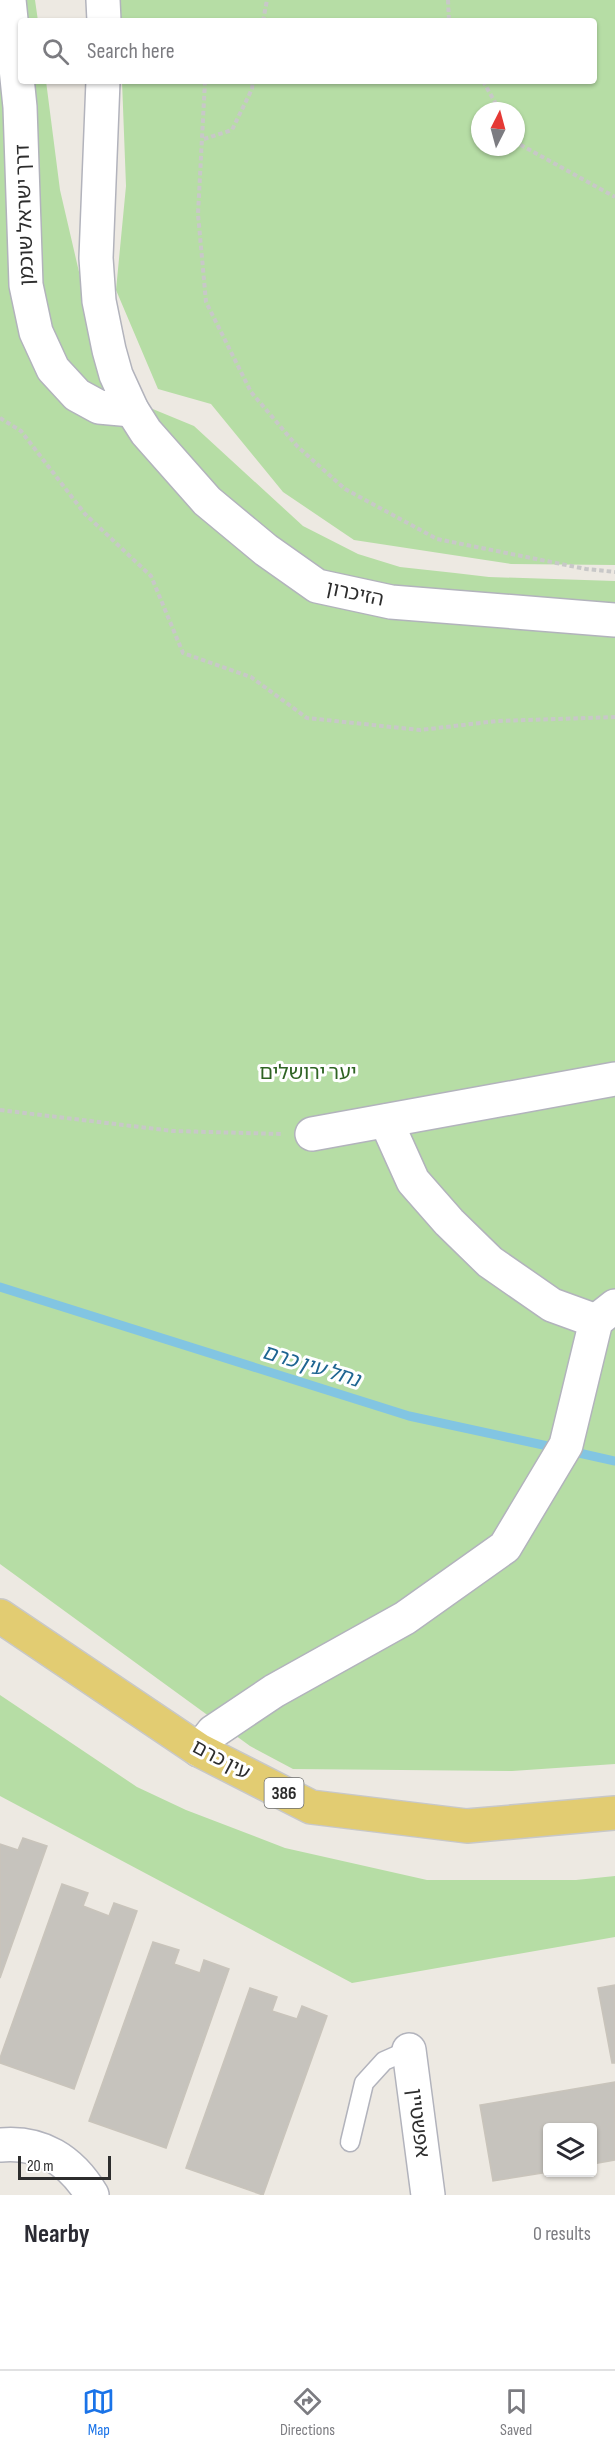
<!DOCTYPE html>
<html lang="en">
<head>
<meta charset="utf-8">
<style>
  body { margin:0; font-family:"Sofia Sans Condensed","Noto Sans Hebrew",sans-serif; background:#f2f2f3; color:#2b2b33 }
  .controls { position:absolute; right:18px; bottom:18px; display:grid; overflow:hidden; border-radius:6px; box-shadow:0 2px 4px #0004 }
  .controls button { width:54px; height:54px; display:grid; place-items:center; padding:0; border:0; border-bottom:2px solid #e1e1e2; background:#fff; color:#2b2b33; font:30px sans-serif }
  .compass { position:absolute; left:471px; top:102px; width:54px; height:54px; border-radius:50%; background:#fff; box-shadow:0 2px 4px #0004; rotate:6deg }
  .scale { position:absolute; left:18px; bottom:15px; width:93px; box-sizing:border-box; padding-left:6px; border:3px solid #2d2d2d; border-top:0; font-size:16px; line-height:21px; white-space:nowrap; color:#2d2d2d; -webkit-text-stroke:4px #fff; paint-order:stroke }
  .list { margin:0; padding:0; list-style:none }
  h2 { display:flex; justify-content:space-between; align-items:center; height:78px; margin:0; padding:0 24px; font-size:26px }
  h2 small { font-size:20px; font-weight:400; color:#7c7c81 }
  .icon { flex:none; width:33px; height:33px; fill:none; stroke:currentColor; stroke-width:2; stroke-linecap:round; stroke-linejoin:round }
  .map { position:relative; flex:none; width:615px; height:2195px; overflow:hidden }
  .search { position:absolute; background:#fff; box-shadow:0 2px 4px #0004; left:18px; right:18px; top:18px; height:66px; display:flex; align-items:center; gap:15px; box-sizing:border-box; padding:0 21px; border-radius:6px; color:#7c7c81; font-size:22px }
  .sheet { height:174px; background:#fff }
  nav { display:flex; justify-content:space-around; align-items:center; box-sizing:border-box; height:84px; border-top:2px solid #e1e1e2; background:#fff; font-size:16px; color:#7c7c81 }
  nav a { display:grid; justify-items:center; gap:3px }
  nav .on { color:#1a73e8 }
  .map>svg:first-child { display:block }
  .green { fill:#b6dda5; fill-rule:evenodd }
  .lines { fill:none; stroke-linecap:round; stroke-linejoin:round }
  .stream { stroke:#82c5e2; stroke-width:9 }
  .building { fill:#c6c3bd; stroke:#c9c4bb; stroke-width:1.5 }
  .lane-casing { stroke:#b2b3bc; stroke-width:21 }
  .street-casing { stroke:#b2b3bc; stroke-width:36 }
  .primary-casing { stroke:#c8c8c8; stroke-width:36 }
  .path { stroke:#c8c8c8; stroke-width:4; stroke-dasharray:4.5 3; stroke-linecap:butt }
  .lane { stroke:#fff; stroke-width:18 }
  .street { stroke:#fff; stroke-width:33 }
  .primary { stroke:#e2cc72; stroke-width:33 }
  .labels { text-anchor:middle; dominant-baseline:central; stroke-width:6; stroke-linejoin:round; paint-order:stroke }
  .shield { fill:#fff; stroke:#6c6c6c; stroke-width:1.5 }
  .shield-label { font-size:18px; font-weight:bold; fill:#2d2d2d }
  .street-label { font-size:20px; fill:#2d2d2d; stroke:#fff }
  .park-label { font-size:20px; fill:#2f6424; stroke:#fff }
  .water-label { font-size:21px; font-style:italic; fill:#1e6591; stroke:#fff }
</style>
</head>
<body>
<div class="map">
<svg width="615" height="2195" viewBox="0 0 615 2195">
  <rect width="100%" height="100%" fill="#ede9e2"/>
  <!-- green -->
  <g class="green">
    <polygon points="0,0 35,0 38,21 21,21 21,81 46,81 60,190 95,341 109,391 194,426 303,526 358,554 400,567 455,573 489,577 615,581 615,1764 512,1771 293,1769 250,1746 0,1564"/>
    <path d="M121 0H615V565L511 564 354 540 283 492 211 404 158 389 116 290 126 186 122 81H594V21H121ZM480 111H516V147H480Z"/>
    <polygon points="0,1695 137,1787 186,1810 285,1848 427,1880 576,1880 615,1876 615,1937 352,1983 0,1796"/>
  </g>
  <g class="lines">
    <!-- stream -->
    <g class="stream">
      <polyline points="0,1287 409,1416 557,1448"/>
      <polyline points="570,1451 615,1461"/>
    </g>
  </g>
  <!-- building -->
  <g class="building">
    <polygon points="23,1838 47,1846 0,1978 0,1844 18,1850"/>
    <polygon points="62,1884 88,1893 83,1906 109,1916 114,1903 137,1911 74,2089 0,2063 0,2058"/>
    <polygon points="153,1942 179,1950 174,1964 200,1973 204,1960 229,1969 166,2148 89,2121"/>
    <polygon points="615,1985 615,2063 612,2063 598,1988"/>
    <polygon points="250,1988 277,1997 272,2011 297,2019 302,2006 327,2016 263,2195 186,2168"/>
    <polygon points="615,2082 615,2160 592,2164 592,2128 548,2128 548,2172 493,2181 480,2105"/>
  </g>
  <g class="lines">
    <!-- lane casing -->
    <g class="lane-casing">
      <polyline id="lane" points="350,2142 364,2083 384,2061 409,2050"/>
    </g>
    <!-- street casing -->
    <g class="street-casing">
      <g id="street">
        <polyline points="9,0 20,107 26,285 36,332 53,369 77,395 99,407 132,410"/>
        <polyline points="103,0 104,21"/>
        <polyline points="103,81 96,258 99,301 109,350 116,375 132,410 146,432 207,501 266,550 317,586 391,602 615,620"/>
        <polyline points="386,1121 413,1181 449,1222 490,1262 552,1305 596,1321"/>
        <polyline points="312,1134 615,1079"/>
        <polyline points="199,1750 213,1732 274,1691 405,1618 505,1547 566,1445 596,1321 615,1306"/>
        <polyline points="409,2050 428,2195"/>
        <path d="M0 2145C41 2141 71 2160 92 2195"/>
      </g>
    </g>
    <!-- primary casing -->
    <g class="primary-casing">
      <polyline id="primary" points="0,1616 199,1750 311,1807 467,1826 615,1813"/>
    </g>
    <!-- path -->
    <g class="path">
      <polyline points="448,0 449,21"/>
      <polyline points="263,21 267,0"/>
      <polyline points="205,81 198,214 206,302 251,392 297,446 345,489 437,539 586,569 615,572"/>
      <polyline points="483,81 500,111"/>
      <polyline points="204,139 232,130 252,89 253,81"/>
      <polyline points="516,139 519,144 615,197"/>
      <polyline points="0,418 21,431 85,514 151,576 183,653 251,677 307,718 420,730 497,721 615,717"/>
      <polyline points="0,1110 173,1131 281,1134"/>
    </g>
    <!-- lane -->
    <use href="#lane" class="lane"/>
    <!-- street -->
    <use href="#street" class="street"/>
    <!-- primary -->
    <use href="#primary" class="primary"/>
  </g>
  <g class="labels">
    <!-- shield labels -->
    <rect class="shield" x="264.5" y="1778" width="39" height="30" rx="4.5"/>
    <g class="shield-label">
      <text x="284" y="1793">386</text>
    </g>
    <!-- street labels -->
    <g class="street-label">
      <text transform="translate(25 215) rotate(-92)">דרך ישראל שוכמן</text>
      <text transform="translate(355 594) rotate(12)">הזיכרון</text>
      <text transform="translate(221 1760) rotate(28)">עין כרם</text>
      <text transform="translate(418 2123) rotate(83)">אפשטיין</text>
    </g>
    <!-- park labels -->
    <g class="park-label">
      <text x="308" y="1073">יער ירושלים</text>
    </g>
    <!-- water labels -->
    <g class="water-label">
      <text transform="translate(311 1366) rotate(17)">נחל עין כרם</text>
    </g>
  </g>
</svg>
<div class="controls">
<button><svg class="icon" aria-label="layers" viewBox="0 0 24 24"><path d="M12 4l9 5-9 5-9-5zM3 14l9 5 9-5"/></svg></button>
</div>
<svg class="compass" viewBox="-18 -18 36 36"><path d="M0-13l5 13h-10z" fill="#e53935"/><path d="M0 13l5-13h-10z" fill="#7c7c81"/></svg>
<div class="scale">20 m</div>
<div class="search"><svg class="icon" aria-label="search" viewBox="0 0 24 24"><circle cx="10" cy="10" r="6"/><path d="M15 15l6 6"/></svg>Search here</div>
</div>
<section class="sheet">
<h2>Nearby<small>0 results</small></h2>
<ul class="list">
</ul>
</section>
<nav>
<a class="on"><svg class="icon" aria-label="map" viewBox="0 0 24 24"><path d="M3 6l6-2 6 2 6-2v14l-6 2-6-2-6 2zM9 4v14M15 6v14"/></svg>Map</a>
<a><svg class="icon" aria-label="directions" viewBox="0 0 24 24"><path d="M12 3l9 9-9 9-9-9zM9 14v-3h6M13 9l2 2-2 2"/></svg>Directions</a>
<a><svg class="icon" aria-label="saved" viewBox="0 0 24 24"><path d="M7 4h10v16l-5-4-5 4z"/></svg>Saved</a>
</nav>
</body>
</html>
